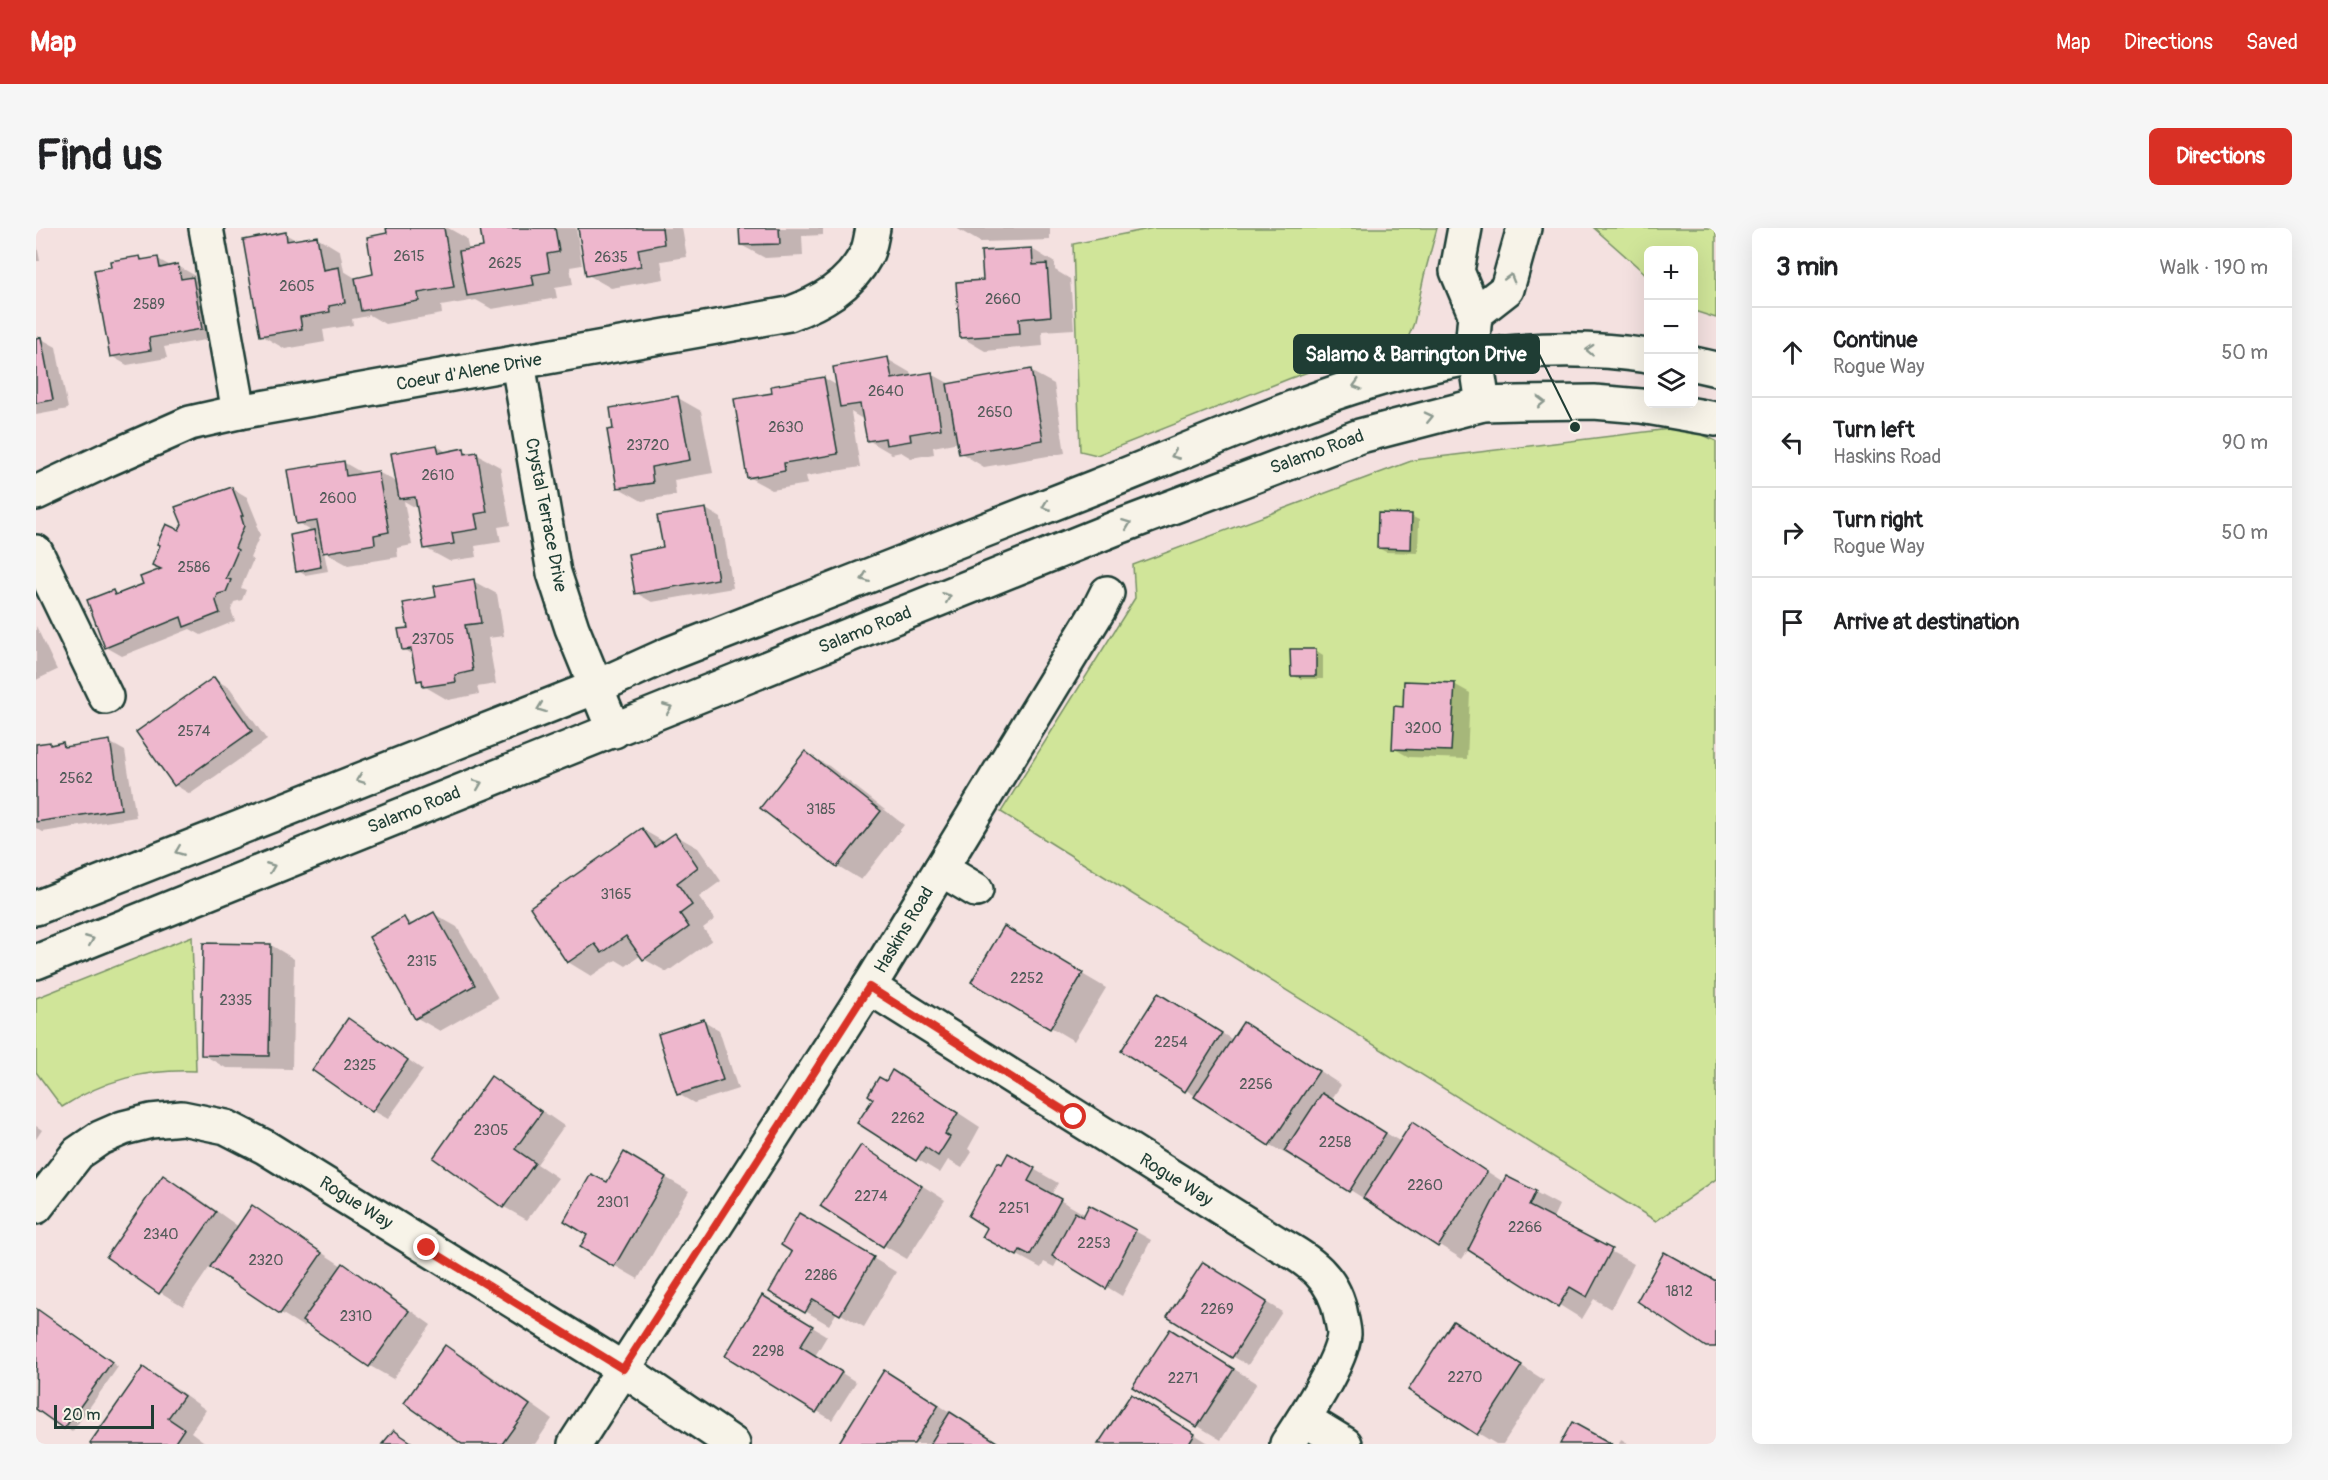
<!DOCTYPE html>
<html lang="en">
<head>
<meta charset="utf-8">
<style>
  body { margin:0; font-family:Pangolin,sans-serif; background:#f6f6f6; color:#202124 }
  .controls { position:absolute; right:18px; top:18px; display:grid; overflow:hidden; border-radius:9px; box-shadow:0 6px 24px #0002 }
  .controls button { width:54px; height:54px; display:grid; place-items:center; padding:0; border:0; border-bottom:2px solid #e0e0e0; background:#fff; color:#202124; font:30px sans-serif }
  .scale { position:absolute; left:18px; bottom:15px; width:100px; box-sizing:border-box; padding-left:6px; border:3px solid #1f3d34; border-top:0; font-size:16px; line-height:21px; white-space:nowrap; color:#1f3d34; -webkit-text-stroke:4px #f7f3e8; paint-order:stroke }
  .stop { position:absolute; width:18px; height:18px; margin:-14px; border:4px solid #d93025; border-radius:50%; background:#fff }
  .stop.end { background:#d93025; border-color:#fff; box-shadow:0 2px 6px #0008 }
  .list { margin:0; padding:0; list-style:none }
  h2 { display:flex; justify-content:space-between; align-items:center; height:78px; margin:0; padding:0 24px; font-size:26px }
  h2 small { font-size:20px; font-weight:400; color:#757577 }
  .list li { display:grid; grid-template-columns:39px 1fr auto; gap:18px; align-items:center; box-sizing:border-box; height:90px; padding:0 24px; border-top:2px solid #e0e0e0 }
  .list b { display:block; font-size:22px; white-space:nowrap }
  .list p { margin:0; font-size:20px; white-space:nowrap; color:#757577 }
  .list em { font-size:20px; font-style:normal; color:#757577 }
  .icon { flex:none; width:33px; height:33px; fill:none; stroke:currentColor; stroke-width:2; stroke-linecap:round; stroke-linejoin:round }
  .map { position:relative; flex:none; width:1680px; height:1216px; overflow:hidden; border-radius:9px }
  header { display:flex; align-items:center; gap:36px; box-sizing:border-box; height:84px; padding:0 30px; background:#d93025; color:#fff }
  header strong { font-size:28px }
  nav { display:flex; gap:33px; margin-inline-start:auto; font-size:21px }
  .intro { display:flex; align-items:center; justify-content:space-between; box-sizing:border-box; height:144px; padding:0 36px }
  h1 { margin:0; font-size:42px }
  .button { padding:15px 27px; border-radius:9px; background:#d93025; color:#fff; font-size:21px; font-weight:700 }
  main { display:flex; gap:36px; padding:0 36px }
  aside { flex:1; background:#fff; border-radius:9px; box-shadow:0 6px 24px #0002 }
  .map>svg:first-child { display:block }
  .green { fill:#d0e599; stroke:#789166; stroke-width:1.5 }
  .shadow { fill:#0003 }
  .building { fill:#eeb7cd; stroke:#1f3d34; stroke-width:1.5 }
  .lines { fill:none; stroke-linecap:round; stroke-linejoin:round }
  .minor-casing { stroke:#1f3d34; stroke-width:38 }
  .major-casing { stroke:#1f3d34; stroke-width:38 }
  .minor { stroke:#f7f3e8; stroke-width:33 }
  .major { stroke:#f7f3e8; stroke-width:33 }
  .oneway { stroke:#8b988e }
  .route { stroke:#d93025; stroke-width:8 }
  .labels { text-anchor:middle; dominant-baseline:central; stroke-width:6; stroke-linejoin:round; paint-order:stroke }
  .number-label { font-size:15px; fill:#535c5a }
  .street-label { font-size:18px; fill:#1f3d34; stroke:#f7f3e8 }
  .leader { fill:none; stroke:#1f3d34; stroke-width:2 }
  .callout-dot { fill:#1f3d34; stroke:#f7f3e8; stroke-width:2 }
  .callout { fill:#1f3d34; stroke:#1f3d34; stroke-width:2 }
  .callout-label { font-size:20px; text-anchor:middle; font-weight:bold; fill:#fff }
</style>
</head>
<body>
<header>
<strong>Map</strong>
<nav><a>Map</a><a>Directions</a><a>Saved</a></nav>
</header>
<div class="intro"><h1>Find us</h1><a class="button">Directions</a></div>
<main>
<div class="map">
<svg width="1680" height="1216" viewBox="0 0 1680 1216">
  <rect width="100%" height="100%" fill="#f4e1e0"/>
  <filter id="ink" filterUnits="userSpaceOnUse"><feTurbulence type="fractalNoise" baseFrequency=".0167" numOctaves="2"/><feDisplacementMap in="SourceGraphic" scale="12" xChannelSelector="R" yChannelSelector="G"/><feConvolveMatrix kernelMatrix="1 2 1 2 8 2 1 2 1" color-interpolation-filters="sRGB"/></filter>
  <g filter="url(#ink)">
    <!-- green -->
    <g class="green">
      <polygon points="1118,0 1401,0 1388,48 1378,95 1372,110 1363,117 1312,130 1255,150 1061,227 1044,223 1037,16"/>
      <polygon points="1558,0 1680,0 1680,90 1658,83 1658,22 1612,22 1612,48"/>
      <polygon points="1650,199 1680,213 1680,951 1620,993 965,584 1099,370 1097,337 1378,232"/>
      <path d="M156 708 160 843C110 841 68 852 26 879L0 844V770Z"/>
    </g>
    <!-- shadow -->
    <g class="shadow">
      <polygon points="352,0 412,0 430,10 433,23 449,20 445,0 540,0 546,37 534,39 537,57 519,60 521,70 456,81 440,72 405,78 406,86 349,96 332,86 332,88 316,91 317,97 287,102 289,114 249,121 225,107 249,6 262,13 281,9 304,23 308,43 321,51 339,48 353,6"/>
      <polygon points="544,0 646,0 651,29 625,33 628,51 575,60 552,47"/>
      <polygon points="704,0 787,0 787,7 766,8 767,28 729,30 705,17"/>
      <polygon points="1014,0 1014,12 944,14 920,0"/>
      <polygon points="0,12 4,33 0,33"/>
      <polygon points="996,21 1019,35 1019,42 1034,51 1038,101 1006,103 1007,118 949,123 925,109"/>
      <polygon points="104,29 110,33 122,31 136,39 142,38 158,47 159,52 172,60 181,110 128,119 131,130 91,137 75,128 77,40"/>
      <polygon points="4,110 20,119 32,181 0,187 0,111"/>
      <polygon points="851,131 875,145 876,149 896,146 914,156 994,143 1018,156 1029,225 948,239 925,225 923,214 897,219 898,226 875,230 865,224 856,226 832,212 828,192 815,184 824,239 770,248 772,256 736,262 712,249 738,166 788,150 802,158"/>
      <polygon points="642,170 665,183 677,245 638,252 640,267 606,273 583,260 579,202"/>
      <polygon points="401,218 412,225 427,222 435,226 440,226 464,239 474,297 462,299 465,314 439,318 441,329 413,333 389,320 382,281 368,273 376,317 361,320 362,329 312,337 288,324 292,343 269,347 262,343 277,304 262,295 307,234 328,246 342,244 362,255"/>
      <polygon points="196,260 211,269 222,296 220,297 224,307 214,330 217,332 205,360 210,362 206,372 198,374 195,382 199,393 165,407 154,401 86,428 70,419 77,363 83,367 109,357 127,342 144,304"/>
      <polygon points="670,281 685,290 697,360 616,374 600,365 629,321"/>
      <polygon points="1375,288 1383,292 1382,325 1350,324 1342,320"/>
      <polygon points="437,353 461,366 468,408 452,410 460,456 441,459 443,466 412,472 388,458 388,455 382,452 378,428 367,421 373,401 402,370"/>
      <polygon points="0,398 21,442 0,452"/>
      <polygon points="1279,422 1287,427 1287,451 1264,451 1256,447"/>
      <polygon points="178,451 194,460 231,512 154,566 139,557"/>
      <polygon points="1418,456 1434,465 1431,531 1373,529 1357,520"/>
      <polygon points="73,514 89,523 100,589 7,604 0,600 0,518 13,515 17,518 27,516 34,520"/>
      <polygon points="769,525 793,538 868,597 825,652 802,638 726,579"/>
      <polygon points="607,602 628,614 639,607 662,620 685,653 663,669 679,691 667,700 676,712 631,744 608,731 605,727 590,738 580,732 555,748 532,734 496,680"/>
      <polygon points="398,686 421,699 462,770 404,803 381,790 368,691 378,697"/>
      <polygon points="968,700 1070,760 1038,813 937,753"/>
      <polygon points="235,717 258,731 256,841 190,840 166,826"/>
      <polygon points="1145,780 1197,812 1208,796 1231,809 1305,857 1295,872 1365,914 1377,896 1469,955 1499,964 1523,977 1516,992 1598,1036 1575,1081 1558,1071 1546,1091 1433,1021 1426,1031 1259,928 1257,930 1234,917 1150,862"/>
      <polygon points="668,793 683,802 702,861 658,875 642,866"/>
      <polygon points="328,801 387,842 352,891 336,882"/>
      <polygon points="456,850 479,864 528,898 501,936 522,950 491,992 468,979 399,930"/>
      <polygon points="851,855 880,857 944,899 932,921 936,924 926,940 912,932 904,945 881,931"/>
      <polygon points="0,898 6,902 0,911"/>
      <polygon points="825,919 909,972 871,1031 847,1017"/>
      <polygon points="589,926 653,963 602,1051 546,1019 553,1006 571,956"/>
      <polygon points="973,927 1022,955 1015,967 1050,987 1099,1003 1115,1012 1086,1068 1023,1030 1018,1039 1008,1034 1005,1040 948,1009 953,999 966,938"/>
      <polygon points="127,948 151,962 203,999 217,979 306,1038 330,1051 395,1097 357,1151 334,1138 271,1094 268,1099 245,1085 175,1037 147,1078 124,1064"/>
      <polygon points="787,1000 860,1044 828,1099 801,1084 793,1097 735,1063"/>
      <polygon points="1183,1045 1246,1084 1212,1137 1196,1128"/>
      <polygon points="742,1078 791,1108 779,1128 820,1154 796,1192 781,1183"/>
      <polygon points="1,1083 82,1139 36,1204 0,1179"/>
      <polygon points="1418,1095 1508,1152 1467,1216 1460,1216 1442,1205"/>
      <polygon points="1157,1116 1221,1155 1185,1212 1098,1159"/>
      <polygon points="410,1119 433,1132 516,1191 499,1216 429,1216"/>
      <polygon points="108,1141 131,1154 170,1182 155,1204 171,1216 58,1216"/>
      <polygon points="872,1158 925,1191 963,1216 804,1216"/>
      <polygon points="1118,1181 1174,1216 1064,1216"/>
      <polygon points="1585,1211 1593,1216 1583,1216"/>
    </g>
    <!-- building -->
    <g class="building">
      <polygon points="350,0 408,0 418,59 382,65 383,73 325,83 319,50 337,46 331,9 351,5"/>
      <polygon points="444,0 519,0 523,24 511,26 514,44 496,47 498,57 431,68 423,23 447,19"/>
      <polygon points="542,0 626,0 628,16 602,21 605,38 550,48"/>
      <polygon points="703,0 743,0 744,16 704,17"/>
      <polygon points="250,4 251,13 281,8 287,42 303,39 309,75 293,78 294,84 264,89 266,101 224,108 207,12"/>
      <polygon points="996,20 997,37 1011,36 1015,88 983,91 984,106 924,110 920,54 947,52 945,23"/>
      <polygon points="104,28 105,32 122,29 124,40 142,36 145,51 157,49 166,101 113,110 115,122 74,129 58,42 75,39 74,33"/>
      <polygon points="5,109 17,172 0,175 0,110"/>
      <polygon points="852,129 856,151 896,144 905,201 874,206 875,213 850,217 849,210 831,213 824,176 804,179 797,139"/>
      <polygon points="995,141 1007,212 923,226 911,156"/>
      <polygon points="788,149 802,226 748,235 749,243 711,250 698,171 736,165 735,158"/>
      <polygon points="642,168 654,232 615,239 617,255 581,260 571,202 577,201 574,180"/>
      <polygon points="401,217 403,225 428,220 429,226 441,224 451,284 439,286 442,301 416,305 418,316 388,321 379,269 363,271 355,225"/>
      <polygon points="308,233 310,248 342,243 353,304 338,307 339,316 287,325 281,293 260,296 251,242"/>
      <polygon points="196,259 207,288 205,288 208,298 199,320 202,322 190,350 195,352 190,364 182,366 180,373 184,385 148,399 145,389 69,420 51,372 77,362 79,367 107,356 104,349 125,341 116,337 124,317 121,316 130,296 143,302 146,296 139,279"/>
      <polygon points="670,280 682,351 599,366 592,326 627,319 621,288"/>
      <polygon points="1342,285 1376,286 1375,321 1341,320"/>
      <polygon points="278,302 285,339 260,344 254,307"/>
      <polygon points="438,351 445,395 429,397 437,443 419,447 420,454 387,459 386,452 381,453 375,421 366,422 362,401 372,400 367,375 400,369 398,358"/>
      <polygon points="1254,421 1280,421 1280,448 1255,448"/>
      <polygon points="178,449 216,503 138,558 100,504"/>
      <polygon points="1368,453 1419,455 1415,523 1356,521 1358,478 1367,479"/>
      <polygon points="74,512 85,581 0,594 0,516 14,514 14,517 27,514 28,519"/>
      <polygon points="769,523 845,583 801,639 724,580"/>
      <polygon points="606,600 619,619 639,605 662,639 641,655 656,677 644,686 653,699 607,732 590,708 566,725 559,716 531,735 494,679"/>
      <polygon points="398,684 439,757 379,791 333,709 368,689 373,698"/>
      <polygon points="968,698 1047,745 1014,801 935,754"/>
      <polygon points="167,715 235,716 233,828 165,827"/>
      <polygon points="1122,765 1186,805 1149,864 1085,823"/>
      <polygon points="312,790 372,832 336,884 276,842"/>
      <polygon points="668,791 687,852 641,867 622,806"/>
      <polygon points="1207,794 1283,843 1233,918 1158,869"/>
      <polygon points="856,842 922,885 909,906 914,909 902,928 889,919 880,933 821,895 837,871 832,867 843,849 850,853"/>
      <polygon points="455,848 506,884 479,921 499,935 467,980 397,930"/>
      <polygon points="1286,865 1350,905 1313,964 1248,923"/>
      <polygon points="1376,894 1451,944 1402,1019 1327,970"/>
      <polygon points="825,917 886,958 847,1019 784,978"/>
      <polygon points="588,924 630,949 578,1039 544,1019 551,1007 528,993 555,946 571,954"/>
      <polygon points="972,925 999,940 992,953 1025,971 994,1027 984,1022 981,1028 946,1009 951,1000 932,988 962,934 966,936"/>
      <polygon points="127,947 180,984 123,1066 70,1029"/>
      <polygon points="1470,948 1500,963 1493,978 1576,1021 1551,1069 1534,1059 1522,1079 1432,1022"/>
      <polygon points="216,977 286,1025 244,1086 174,1039"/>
      <polygon points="1053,977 1100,1002 1070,1061 1016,1028 1039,984 1047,989"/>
      <polygon points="763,985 838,1029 804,1087 777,1071 769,1085 733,1064 756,1024 745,1017"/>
      <polygon points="1628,1024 1680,1053 1680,1119 1670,1119 1601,1073"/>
      <polygon points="1167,1034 1231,1074 1196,1130 1131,1089"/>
      <polygon points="307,1035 373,1083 333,1139 266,1093"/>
      <polygon points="726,1067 777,1098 764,1118 806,1144 780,1185 689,1128"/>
      <polygon points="1,1081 76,1134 28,1201 0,1181"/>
      <polygon points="1417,1093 1486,1137 1441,1207 1372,1162"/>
      <polygon points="1134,1101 1198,1141 1161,1199 1096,1159"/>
      <polygon points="409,1117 494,1177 466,1216 426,1216 368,1175"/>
      <polygon points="107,1139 148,1168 132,1190 148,1201 138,1216 55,1216 54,1215"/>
      <polygon points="848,1142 903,1177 878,1216 802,1216"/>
      <polygon points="1095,1166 1159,1206 1153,1216 1062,1216"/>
      <polygon points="914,1184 964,1216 894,1216"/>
      <polygon points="1536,1194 1576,1216 1524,1216"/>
      <polygon points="358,1202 366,1208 378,1216 346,1216"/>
    </g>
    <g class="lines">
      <!-- minor casing -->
      <g class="minor-casing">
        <g id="minor">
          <polyline points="170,0 203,184"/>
          <polyline points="1429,0 1421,43 1439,86 1437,110 1447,176"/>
          <polyline points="1439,86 1471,61 1488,0"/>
          <polyline points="482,135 518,345 536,400 578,503"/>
          <path d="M0 265 70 232 154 195 203 184 753 86C785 74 813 59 830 27 834 20 835 9 837 0"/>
          <polyline points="0,324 70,469"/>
          <polyline points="905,641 940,662"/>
          <path d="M833 759 1241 1015C1273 1032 1299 1050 1305 1088 1306 1093 1308 1101 1308 1106 1306 1133 1267 1192 1251 1216"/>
          <polyline points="0,979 42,925 64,910 87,900 115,893 146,890 190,899 229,919 587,1141 697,1216"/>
          <polyline points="1268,1191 1309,1216"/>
          <polyline points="539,1216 833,759 1062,383 1071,365"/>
        </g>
      </g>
      <!-- major casing -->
      <g class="major-casing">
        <g id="major">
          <polyline points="1658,136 1680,141"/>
          <path d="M0 680 560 459 633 426C775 371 917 315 1059 259 1239 189 1413 96 1612 128"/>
          <polyline points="0,734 1080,300 1324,208 1447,176 1482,175 1558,174 1605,178 1680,191"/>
        </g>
      </g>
      <!-- minor -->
      <use href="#minor" class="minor"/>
      <!-- major -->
      <use href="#major" class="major"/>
    </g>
    <!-- one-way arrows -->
    <defs><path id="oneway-chevron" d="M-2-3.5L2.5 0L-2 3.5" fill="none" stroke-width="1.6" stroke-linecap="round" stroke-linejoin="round" transform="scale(1.5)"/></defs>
    <g class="oneway">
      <use href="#oneway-chevron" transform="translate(1474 50) rotate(-74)"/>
      <use href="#oneway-chevron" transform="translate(1554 122) rotate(-177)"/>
      <use href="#oneway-chevron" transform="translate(1321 157) rotate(164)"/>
      <use href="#oneway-chevron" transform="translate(1505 174) rotate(-1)"/>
      <use href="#oneway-chevron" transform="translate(1393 189) rotate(-13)"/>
      <use href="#oneway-chevron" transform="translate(1139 227) rotate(158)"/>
      <use href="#oneway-chevron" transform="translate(1010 278) rotate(159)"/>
      <use href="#oneway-chevron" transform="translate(1091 296) rotate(-21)"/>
      <use href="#oneway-chevron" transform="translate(829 350) rotate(159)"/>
      <use href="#oneway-chevron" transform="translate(911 369) rotate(-22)"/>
      <use href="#oneway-chevron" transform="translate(505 480) rotate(159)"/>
      <use href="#oneway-chevron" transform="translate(632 480) rotate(-22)"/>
      <use href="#oneway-chevron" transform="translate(324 551) rotate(159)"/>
      <use href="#oneway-chevron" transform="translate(442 556) rotate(-22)"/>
      <use href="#oneway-chevron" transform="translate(143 623) rotate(158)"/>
      <use href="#oneway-chevron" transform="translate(235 639) rotate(-22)"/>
      <use href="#oneway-chevron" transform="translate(54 712) rotate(-22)"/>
    </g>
  </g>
  <g class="lines" filter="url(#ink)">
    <!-- route -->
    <polyline class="route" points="391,1020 587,1141 833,759 1038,889"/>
  </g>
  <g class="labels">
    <!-- number labels -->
    <g class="number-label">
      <text x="373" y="28">2615</text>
      <text x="575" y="29">2635</text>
      <text x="469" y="35">2625</text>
      <text x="261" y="58">2605</text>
      <text x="967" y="71">2660</text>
      <text x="113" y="76">2589</text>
      <text x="850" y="163">2640</text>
      <text x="959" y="184">2650</text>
      <text x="750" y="199">2630</text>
      <text x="612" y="217">23720</text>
      <text x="402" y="247">2610</text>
      <text x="302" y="270">2600</text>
      <text x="158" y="339">2586</text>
      <text x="397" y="411">23705</text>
      <text x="1387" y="500">3200</text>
      <text x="158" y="503">2574</text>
      <text x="40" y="550">2562</text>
      <text x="785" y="581">3185</text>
      <text x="580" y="666">3165</text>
      <text x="386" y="733">2315</text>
      <text x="991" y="750">2252</text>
      <text x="200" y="772">2335</text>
      <text x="1135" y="814">2254</text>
      <text x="324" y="837">2325</text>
      <text x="1220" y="856">2256</text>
      <text x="872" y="890">2262</text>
      <text x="455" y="902">2305</text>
      <text x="1299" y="914">2258</text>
      <text x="1389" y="957">2260</text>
      <text x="835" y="968">2274</text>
      <text x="577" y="974">2301</text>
      <text x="978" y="980">2251</text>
      <text x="1489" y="999">2266</text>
      <text x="125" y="1006">2340</text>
      <text x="1058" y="1015">2253</text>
      <text x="230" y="1032">2320</text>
      <text x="785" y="1047">2286</text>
      <text x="1643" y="1063">1812</text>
      <text x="1181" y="1081">2269</text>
      <text x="320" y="1088">2310</text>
      <text x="732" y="1123">2298</text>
      <text x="1429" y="1149">2270</text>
      <text x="1147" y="1150">2271</text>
    </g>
    <!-- street labels -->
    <g class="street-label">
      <text transform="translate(433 144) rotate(-10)">Coeur d'Alene Drive</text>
      <text transform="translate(1281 224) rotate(-20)">Salamo Road</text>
      <text transform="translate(510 287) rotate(79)">Crystal Terrace Drive</text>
      <text transform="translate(829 402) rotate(-22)">Salamo Road</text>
      <text transform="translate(378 582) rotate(-22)">Salamo Road</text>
      <text transform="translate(868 702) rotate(-59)">Haskins Road</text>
      <text transform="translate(1140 952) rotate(32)">Rogue Way</text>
      <text transform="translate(320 975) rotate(32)">Rogue Way</text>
    </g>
  </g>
  <!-- callouts -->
  <path class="leader" d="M1539 199L1503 126"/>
  <circle class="callout-dot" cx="1539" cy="199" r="6"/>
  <rect class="callout" x="1258" y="107" width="245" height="38" rx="6"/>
  <g class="callout-label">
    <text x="1380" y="133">Salamo &amp; Barrington Drive</text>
  </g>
</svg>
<div class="controls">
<button>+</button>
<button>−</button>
<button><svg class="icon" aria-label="layers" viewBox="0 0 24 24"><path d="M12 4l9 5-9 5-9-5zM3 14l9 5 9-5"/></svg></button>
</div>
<div class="scale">20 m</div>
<div class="stop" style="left:1038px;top:889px"></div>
<div class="stop end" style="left:391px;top:1020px"></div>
</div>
<aside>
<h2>3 min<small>Walk · 190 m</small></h2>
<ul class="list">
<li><svg class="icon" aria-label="ahead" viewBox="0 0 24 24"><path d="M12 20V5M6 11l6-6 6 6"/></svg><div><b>Continue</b><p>Rogue Way</p></div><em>50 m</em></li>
<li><svg class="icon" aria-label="left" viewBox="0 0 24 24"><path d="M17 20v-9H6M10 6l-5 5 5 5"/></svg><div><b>Turn left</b><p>Haskins Road</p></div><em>90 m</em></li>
<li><svg class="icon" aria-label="right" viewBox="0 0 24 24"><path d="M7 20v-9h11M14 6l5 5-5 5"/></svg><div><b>Turn right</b><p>Rogue Way</p></div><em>50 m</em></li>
<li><svg class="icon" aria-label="arrive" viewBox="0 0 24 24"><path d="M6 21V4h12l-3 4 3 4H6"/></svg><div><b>Arrive at destination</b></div></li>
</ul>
</aside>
</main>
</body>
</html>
